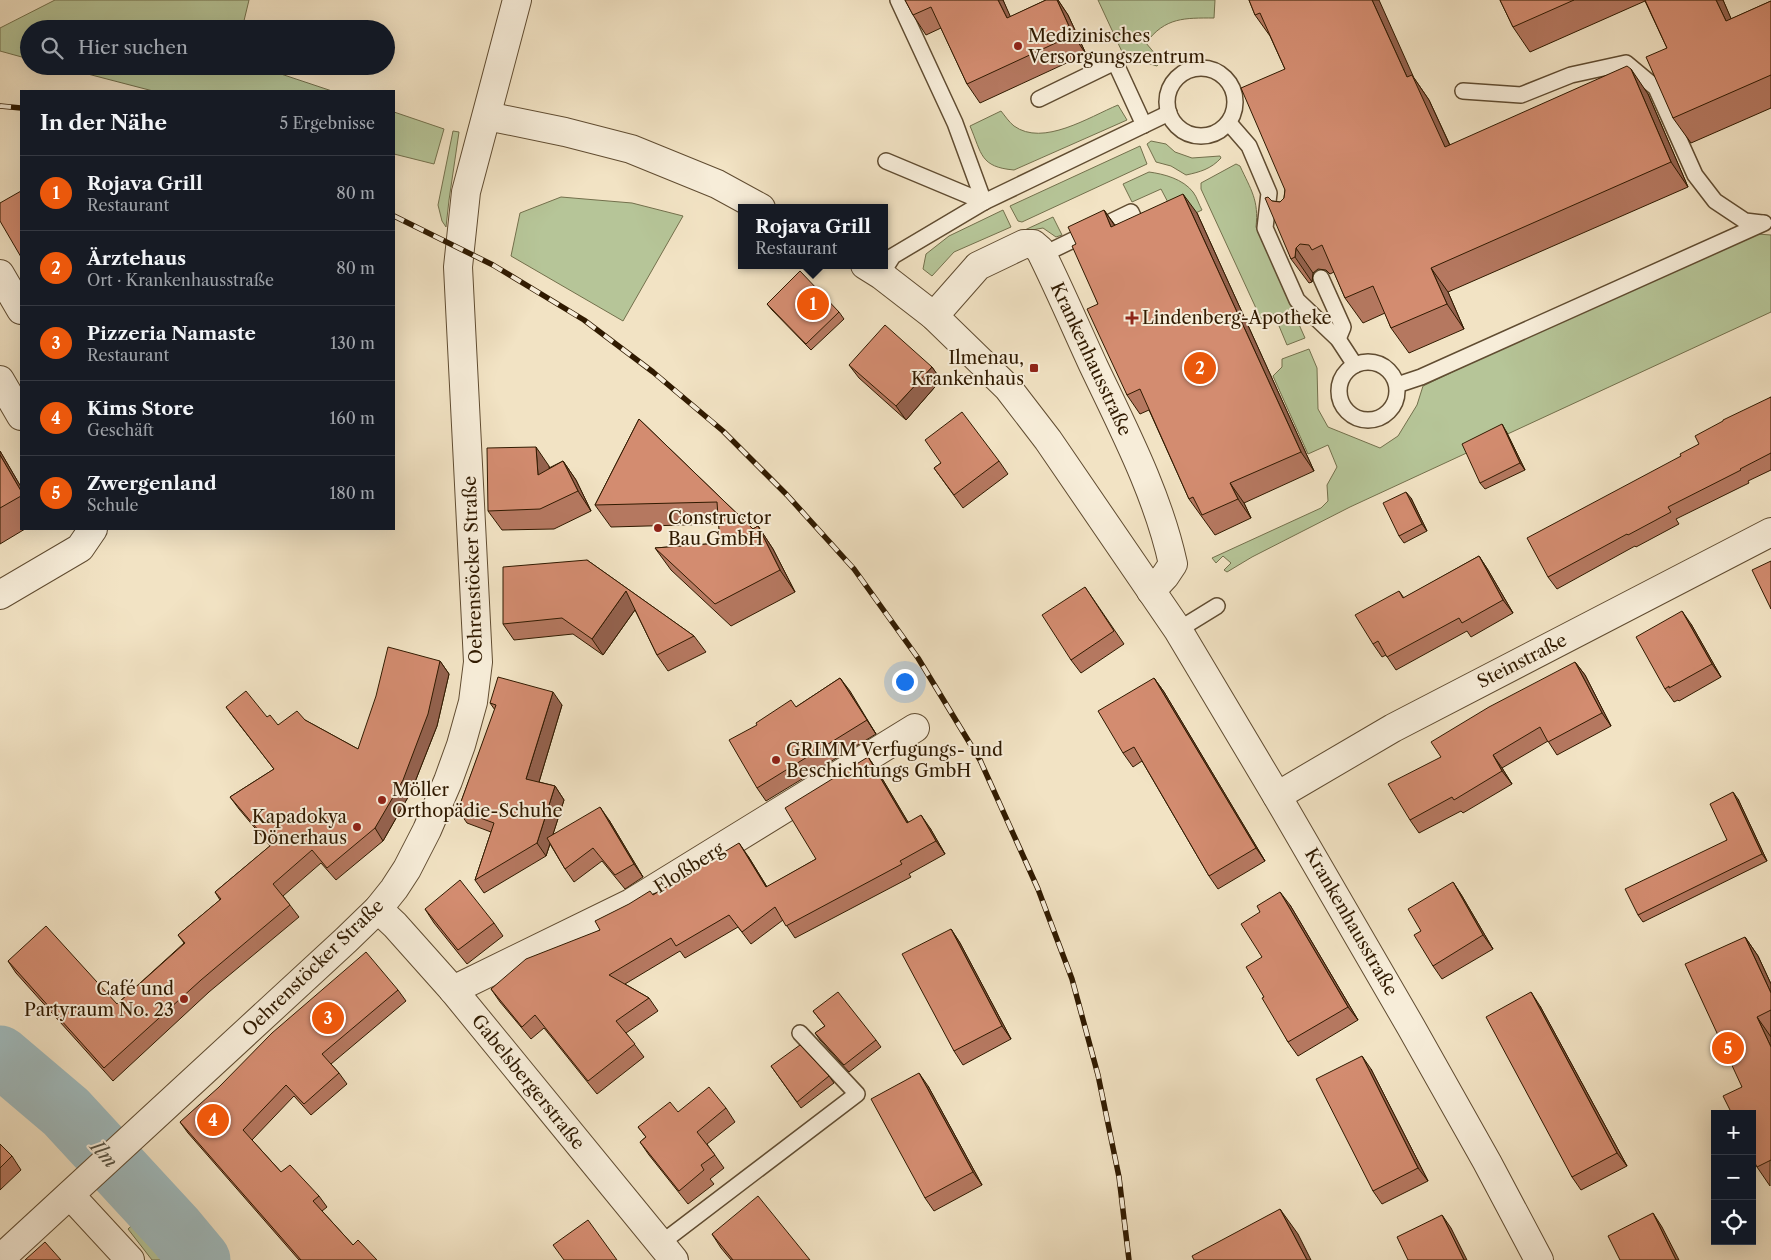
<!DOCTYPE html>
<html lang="de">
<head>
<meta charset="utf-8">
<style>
  body { margin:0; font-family:"Libre Caslon Text",serif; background:#242831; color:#f1f3f6 }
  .controls { position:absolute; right:15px; bottom:15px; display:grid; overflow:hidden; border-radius:0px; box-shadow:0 5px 20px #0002 }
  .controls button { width:45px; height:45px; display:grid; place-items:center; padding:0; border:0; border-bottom:1px solid #363941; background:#171b24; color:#f1f3f6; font:25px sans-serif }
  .you { position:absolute; left:904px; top:681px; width:18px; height:18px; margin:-12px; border:4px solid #fff; border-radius:50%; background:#1a73e8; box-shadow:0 0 0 8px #1a73e833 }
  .badge { display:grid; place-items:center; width:32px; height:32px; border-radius:50%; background:#ea580c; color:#fff; font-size:16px; font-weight:700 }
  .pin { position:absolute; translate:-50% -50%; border:2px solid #fff; box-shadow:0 1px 5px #0006 }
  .popup { position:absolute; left:738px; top:204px; width:150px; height:65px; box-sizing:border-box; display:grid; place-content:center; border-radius:0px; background:#171b24; filter:drop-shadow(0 1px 4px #0005); font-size:16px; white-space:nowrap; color:#9ea1a6 }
  .popup b { font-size:19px; color:#f1f3f6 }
  .popup::after { content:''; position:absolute; left:50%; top:100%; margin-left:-10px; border:10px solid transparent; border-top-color:#171b24 }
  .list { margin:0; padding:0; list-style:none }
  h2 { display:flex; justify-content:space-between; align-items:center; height:65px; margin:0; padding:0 20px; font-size:21px }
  h2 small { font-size:16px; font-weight:400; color:#9ea1a6 }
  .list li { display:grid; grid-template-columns:32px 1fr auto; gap:15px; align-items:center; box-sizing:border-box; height:75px; padding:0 20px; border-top:1px solid #363941 }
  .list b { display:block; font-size:19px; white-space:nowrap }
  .list p { margin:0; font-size:16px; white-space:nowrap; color:#9ea1a6 }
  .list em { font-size:16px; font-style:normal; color:#9ea1a6 }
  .icon { flex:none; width:28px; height:28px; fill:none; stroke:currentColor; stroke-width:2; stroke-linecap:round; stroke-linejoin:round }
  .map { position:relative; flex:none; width:1771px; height:1260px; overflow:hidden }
  .search { position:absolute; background:#171b24; box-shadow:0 5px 20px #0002; left:20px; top:20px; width:375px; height:55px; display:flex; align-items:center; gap:12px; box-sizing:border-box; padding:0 18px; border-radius:28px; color:#9ea1a6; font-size:19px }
  .panel { position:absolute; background:#171b24; box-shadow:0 5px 20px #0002; left:20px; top:90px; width:375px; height:440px; border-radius:0px }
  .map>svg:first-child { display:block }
  .green { fill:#b6c598; stroke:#73704c }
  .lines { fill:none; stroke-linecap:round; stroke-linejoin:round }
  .river { stroke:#a0bbbe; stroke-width:61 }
  .service-casing { stroke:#604c31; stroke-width:18 }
  .minor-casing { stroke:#604c31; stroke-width:30 }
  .tertiary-casing { stroke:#604c31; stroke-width:30 }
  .service { stroke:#f7edd9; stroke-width:15 }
  .minor { stroke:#f7edd9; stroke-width:28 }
  .tertiary { stroke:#f7edd9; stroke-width:28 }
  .rail-casing { stroke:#301a00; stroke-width:5.5 }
  .rail { stroke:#f7edd9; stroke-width:4; stroke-dasharray:11; stroke-linecap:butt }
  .wall { fill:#b57860; stroke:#301a00 }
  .shaded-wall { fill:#94624e; stroke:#301a00 }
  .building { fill:#d38c70; stroke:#301a00 }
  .poi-dot { fill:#8f2418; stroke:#f7edd9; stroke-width:2 }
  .labels { text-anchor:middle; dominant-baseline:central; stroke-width:4; stroke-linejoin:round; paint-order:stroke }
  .poi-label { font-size:18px; fill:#301a00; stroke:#f7edd9; text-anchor:start }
  .street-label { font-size:18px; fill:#301a00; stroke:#f7edd9 }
  .water-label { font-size:19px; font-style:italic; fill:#575242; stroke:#f7edd9 }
</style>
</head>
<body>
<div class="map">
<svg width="1771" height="1260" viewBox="0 0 1771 1260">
  <rect width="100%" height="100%" fill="#f2e3c4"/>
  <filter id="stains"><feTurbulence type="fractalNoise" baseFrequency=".004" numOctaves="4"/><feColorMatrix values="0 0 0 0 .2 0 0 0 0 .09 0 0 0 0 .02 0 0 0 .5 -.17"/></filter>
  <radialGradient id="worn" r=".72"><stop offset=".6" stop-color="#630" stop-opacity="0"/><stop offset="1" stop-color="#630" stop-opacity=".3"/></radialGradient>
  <!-- green -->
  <g class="green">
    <polygon points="55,0 249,0 242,29 29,29 29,59 0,51 0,28"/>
    <path d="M1098 0H1215L1214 18C1185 18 1165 17 1146 43L1161 61 1157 66 1124 56Z"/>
    <polygon points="57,66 257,66 332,91 153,91"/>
    <path d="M1118 105 1127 120 1014 170C980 167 982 154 970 126L1001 111C1005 116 1009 122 1014 126 1043 147 1089 117 1118 105Z"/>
    <polygon points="394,112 444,129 434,164 394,154"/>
    <polygon points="453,131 459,132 449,200 446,227 442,221 438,205"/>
    <path d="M1151 141 1166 144 1175 152 1192 158 1220 156 1221 158C1211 169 1200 172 1186 175L1171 166 1156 162 1147 144Z"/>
    <polygon points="1140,146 1147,164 1022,222 1018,221 1010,206"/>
    <path d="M1236 164 1240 166C1251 190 1259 200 1256 227L1305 338 1287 345 1274 314 1261 319 1201 189V183Z"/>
    <path d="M1149 172C1164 174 1183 179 1193 192 1197 197 1199 205 1202 210L1162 229 1173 212 1161 189 1132 202 1123 184Z"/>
    <polygon points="561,197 632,203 683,216 623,321 511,256 520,213"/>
    <polygon points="1003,210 1011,227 954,252 932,276 923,269 926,254 949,236"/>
    <polygon points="1053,217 1062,235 1056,237 1043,228 1032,230 969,261 966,257"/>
    <polygon points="1744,233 1771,235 1771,312 1350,507 1252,557 1227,572 1224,570 1231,563 1223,556 1216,563 1212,558 1321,508 1328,501 1327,485 1337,467 1328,445 1308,454 1273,376 1282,367 1282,359 1309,349 1317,368 1318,409 1328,427 1380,448 1398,436 1417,405 1423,386"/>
    <polygon points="158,1173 228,1260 152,1260 128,1229 141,1217 126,1198"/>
  </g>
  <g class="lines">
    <!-- river -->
    <polyline class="river" points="0,1056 66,1112 175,1230 200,1260"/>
    <!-- service casing -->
    <g class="service-casing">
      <g id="service">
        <polyline points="898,0 955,123 984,202"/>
        <circle cx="1201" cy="102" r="34"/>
        <polyline points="1463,91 1521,95 1571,75 1626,63 1656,88 1695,175 1715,201 1745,221 1762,223"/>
        <polyline points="1039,99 1115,62 1144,125"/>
        <polyline points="1229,123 1249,146 1269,193 1265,228 1297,300 1338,339 1355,365"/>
        <polyline points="886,161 984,202"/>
        <polyline points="1042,255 1131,212 1138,227"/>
        <polyline points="881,275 893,256 984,202 1169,113"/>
        <polyline points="1321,278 1343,327 1338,339"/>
        <circle cx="1368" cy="391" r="29"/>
        <polyline points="1397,385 1421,377 1764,223"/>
        <polyline points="1178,630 1217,606"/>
        <polyline points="660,1244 857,1094 800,1033"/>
      </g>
    </g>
    <!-- minor casing -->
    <g class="minor-casing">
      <g id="minor">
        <polyline points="0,274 21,310"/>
        <path d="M934 316 978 266 1024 244H1033L1040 250C1059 288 1076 328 1094 367 1124 430 1158 495 1173 564L1165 576 1151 591"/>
        <polyline points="0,380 21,416"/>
        <polyline points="0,595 80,548 93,529"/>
        <polyline points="1277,796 1393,728 1771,532"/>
        <polyline points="378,909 395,925 453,990 674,1260"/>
        <polyline points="453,990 631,903 915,728"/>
        <polyline points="70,1195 130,1260"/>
      </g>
    </g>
    <!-- tertiary casing -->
    <g class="tertiary-casing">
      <g id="tertiary">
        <polyline points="487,116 565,132 631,149 717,184 761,208"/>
        <polyline points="865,265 881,275 934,316 1008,388 1048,440 1178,630 1277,796 1411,1027 1487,1162 1539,1260"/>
        <polyline points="0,1259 346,940 378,909 394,889 407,869 427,830 448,781 461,745 473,702 478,662 458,267 466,192 517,0"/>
      </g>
    </g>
    <!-- service -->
    <use href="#service" class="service"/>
    <!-- minor -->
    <use href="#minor" class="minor"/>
    <!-- tertiary -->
    <use href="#tertiary" class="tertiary"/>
    <!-- rail casing -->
    <g class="rail-casing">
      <g id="rail">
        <polyline points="0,106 21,108"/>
        <polyline points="394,216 493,265 584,320 653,372 723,431 787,495 854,569 918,658 980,760 1038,889 1072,979 1098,1075 1119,1177 1129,1260"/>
      </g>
    </g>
    <!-- rail -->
    <use href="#rail" class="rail"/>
  </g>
  <!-- wall -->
  <g class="wall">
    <polygon points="905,0 1003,0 1010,17 1046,0 1058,0 1068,15 1086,54 980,103 967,84 941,28 926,35 913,15"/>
    <polygon points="1249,0 1414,78 1429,100 1450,145 1648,94 1688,187 1448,292 1464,329 1409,353 1391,328 1385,313 1363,323 1345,298 1334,272 1330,274 1326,270 1318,269 1313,273 1312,282 1309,283 1291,259 1272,201 1280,202 1284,198 1285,190 1285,69 1270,36 1255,15"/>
    <polygon points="1500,0 1723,0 1731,19 1771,1 1771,108 1691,143 1673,118 1667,48 1645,1 1530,52 1513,27"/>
    <polygon points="1104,210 1115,225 1197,213 1314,471 1244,503 1251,518 1215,535 1189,499 1149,410 1140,414 1127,395 1098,304 1076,244"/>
    <polygon points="767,304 839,312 844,319 811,350 772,310"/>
    <polygon points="849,365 932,367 941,380 906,420 859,378"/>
    <polygon points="1771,397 1771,470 1748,481 1749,483 1676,519 1679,524 1636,547 1635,546 1557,589 1548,577 1681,456"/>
    <polygon points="639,419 753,529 758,526 773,549 795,592 731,626 671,570 655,548 720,543 719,524 611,527 595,505"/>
    <polygon points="1506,431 1525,470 1485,489 1480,483"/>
    <polygon points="0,451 21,487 21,529 25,529 0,544"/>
    <polygon points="563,461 576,480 591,511 554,529 502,530 488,511 549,466 549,468"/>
    <polygon points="999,461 1008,474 963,508 934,468 941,463"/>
    <polygon points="1411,498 1427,531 1404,543 1399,536"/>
    <polygon points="1479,556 1488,570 1513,613 1471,637 1467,631 1396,670 1386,655 1382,657 1373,644 1399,591 1404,598"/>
    <polygon points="587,560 694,636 706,652 668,671 657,655 635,610 603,655 573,634 514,640 503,624"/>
    <polygon points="1085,587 1124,644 1081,673 1071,660"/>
    <polygon points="1691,624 1721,677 1679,701 1678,700 1674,702 1665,689"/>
    <polygon points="440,661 449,674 437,726 411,792 383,841 336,880 321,863 283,896 299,917 209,992 113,1081 16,973 8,961 117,1004 184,943 178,935 220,900 215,892 270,846 239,809 230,797 274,769 235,719 226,707 267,717 278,725 305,720 358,749"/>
    <polygon points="1575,662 1585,675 1611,726 1557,755 1548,741 1502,768 1512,784 1463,813 1461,811 1419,833 1410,820"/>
    <polygon points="840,678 876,734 766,801 757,788 796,707"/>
    <polygon points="1154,678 1164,692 1265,861 1218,889 1209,876 1142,761 1133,767 1123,753"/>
    <polygon points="490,703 562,705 539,782 555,786 564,800 553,834 609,820 643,877 625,889 602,861 574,882 565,869 550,844 546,856 484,893 475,880 491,832 467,823 458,810 495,710"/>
    <polygon points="868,757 877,770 908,822 930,828 945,854 909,874 911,877 795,938 783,920 751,944 738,927 685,958 680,951 625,984 649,998 658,1011 626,1033 644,1057 597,1094 544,1028 531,1039 500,1002 491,989 600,930 653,894 748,856 767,887 816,859"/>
    <polygon points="1738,799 1767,861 1643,922 1638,915 1727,840"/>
    <polygon points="1453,882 1462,896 1493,949 1442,979 1433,966 1421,931"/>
    <polygon points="1290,905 1358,1020 1298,1056 1288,1042 1264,997 1262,957"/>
    <polygon points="425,909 494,923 503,936 467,964 434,923"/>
    <polygon points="951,929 960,943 1011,1039 963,1065 954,1051"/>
    <polygon points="1745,937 1758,956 1771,984 1770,1186 1757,1167 1742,1087"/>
    <polygon points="398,990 406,1001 331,1064 339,1073 347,1084 311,1115 294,1096 252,1140 281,1172 319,1196 327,1207 322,1211 353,1245 377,1260 299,1260 188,1133 180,1122"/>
    <polygon points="1540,1006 1627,1166 1581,1190 1572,1177"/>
    <polygon points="813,1011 876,1040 881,1047 849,1072 820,1040 815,1033 825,1026"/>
    <polygon points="771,1066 829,1076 834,1083 801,1108"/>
    <polygon points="1371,1069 1428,1181 1382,1204 1373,1191"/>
    <polygon points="928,1086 982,1185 934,1211 925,1198"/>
    <polygon points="726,1108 735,1122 707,1144 724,1168 710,1179 714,1184 688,1204 649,1155 640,1142 646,1137 638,1127 678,1112"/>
    <polygon points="0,1144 12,1156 21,1170 0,1190"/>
    <polygon points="712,1234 810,1260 731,1260 721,1248"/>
  </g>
  <!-- shaded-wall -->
  <g class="shaded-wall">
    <polygon points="998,0 1003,0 1020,38 1007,18"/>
    <polygon points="1057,0 1058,0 1068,15 1086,54 1073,35"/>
    <polygon points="1372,0 1379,0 1414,78 1429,100 1462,172 1445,147 1407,77"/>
    <polygon points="1716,0 1723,0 1743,46 1726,21"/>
    <polygon points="1631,69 1648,94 1688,187 1671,162"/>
    <polygon points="1183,194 1197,213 1314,471 1301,452"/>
    <polygon points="1104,210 1117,229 1111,227"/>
    <polygon points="1296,248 1313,273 1312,282 1295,257"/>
    <polygon points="1431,268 1448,292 1464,329 1447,304"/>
    <polygon points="932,367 941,380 906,420 896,406"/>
    <polygon points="1502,424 1506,431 1525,470 1520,463"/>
    <polygon points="536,447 549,466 552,494 538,475"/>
    <polygon points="0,451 21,487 21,491 0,455"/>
    <polygon points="563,461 576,480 591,511 578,491"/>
    <polygon points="1230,483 1244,503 1251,518 1238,499"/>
    <polygon points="1406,492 1411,498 1427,531 1422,524"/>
    <polygon points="758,526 773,549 795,592 780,570"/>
    <polygon points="1479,556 1488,570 1513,613 1503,600"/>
    <polygon points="626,591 637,607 603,655 592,639"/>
    <polygon points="1682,611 1691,624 1721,677 1712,664"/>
    <polygon points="440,661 449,674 437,726 411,792 383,841 375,828"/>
    <polygon points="1575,662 1585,675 1611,726 1602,713"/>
    <polygon points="840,678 850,691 876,734"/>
    <polygon points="1154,678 1164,692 1265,861 1256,848"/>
    <polygon points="553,692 562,705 536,792 526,779"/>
    <polygon points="1493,755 1502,768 1512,784 1502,771"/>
    <polygon points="868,757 877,770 916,836 907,823"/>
    <polygon points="555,786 564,800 546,856 537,843"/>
    <polygon points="1733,792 1738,799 1767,861 1762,854"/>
    <polygon points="600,807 609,820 643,877 634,864"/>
    <polygon points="921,815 930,828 945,854 936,841"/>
    <polygon points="739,843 748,856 775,900 766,887"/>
    <polygon points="1453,882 1462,896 1493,949 1483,935"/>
    <polygon points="1280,892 1290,905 1358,1020 1348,1007"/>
    <polygon points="951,929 960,943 1011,1039 1002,1026"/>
    <polygon points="1745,937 1758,956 1771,984 1771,993"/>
    <polygon points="1531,992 1540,1006 1627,1166 1617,1153"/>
    <polygon points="1757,1017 1771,1037 1771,1047"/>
    <polygon points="1362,1056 1371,1069 1428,1181 1418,1168"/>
    <polygon points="919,1073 928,1086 982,1185 973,1172"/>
    <polygon points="1280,1209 1298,1234 1311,1260 1307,1260"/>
    <polygon points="1653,1213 1662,1227 1679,1260 1676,1260"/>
    <polygon points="1442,1215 1451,1228 1467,1260 1464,1260"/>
  </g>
  <!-- building -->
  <g class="building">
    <polygon points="905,0 998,0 1007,18 1046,0 1057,0 1073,35 967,84 931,7 913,15"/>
    <polygon points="1249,0 1372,0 1407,77 1412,75 1445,147 1627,66 1631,69 1671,162 1431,268 1447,304 1391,328 1373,286 1345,298 1322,245 1312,250 1309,245 1300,244 1296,248 1295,257 1291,259 1265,198 1268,197 1272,201 1280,202 1284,198 1285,190 1241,88 1285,69 1260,13 1255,15"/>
    <polygon points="1500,0 1574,0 1513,27"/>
    <polygon points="1645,0 1716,0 1726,21 1771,1 1771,75 1673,118 1646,57 1667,48"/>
    <polygon points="21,191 21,257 0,221 0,203"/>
    <polygon points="1183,194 1301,452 1230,483 1238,499 1202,515 1193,497 1189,499 1140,389 1127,395 1087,309 1098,304 1072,246 1076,244 1068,227 1104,210 1111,227"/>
    <polygon points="800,271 839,312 806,344 767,304"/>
    <polygon points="885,325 932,367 896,406 849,365"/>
    <polygon points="1771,397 1771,453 1740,469 1741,470 1668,507 1671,512 1628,535 1627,534 1548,577 1527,538 1681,456 1680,454 1699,444 1695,436 1723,421 1723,420"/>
    <polygon points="962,412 999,461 954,495 934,468 941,463 925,440"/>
    <polygon points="639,419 753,529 758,526 780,570 715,604 655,548 720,543 717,502 595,505"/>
    <polygon points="1502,424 1520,463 1480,483 1462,444"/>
    <polygon points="536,447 538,475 563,461 578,491 540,509 488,511 487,448"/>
    <polygon points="0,455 21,491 21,496 0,508"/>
    <polygon points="1406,492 1422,524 1399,536 1383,503"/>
    <polygon points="1479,556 1503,600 1462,623 1459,618 1387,657 1378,641 1373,644 1355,615 1399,591 1403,598"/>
    <polygon points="587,560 694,636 657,655 626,591 592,639 562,618 503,624 503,567"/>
    <polygon points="1771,561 1771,609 1752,570"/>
    <polygon points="1085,587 1114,631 1071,660 1042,615"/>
    <polygon points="1682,611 1712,664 1669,688 1669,686 1665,689 1636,637"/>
    <polygon points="388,647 440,661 428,714 403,780 375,828 327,868 312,850 273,884 290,905 201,980 104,1068 8,961 46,926 117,1004 185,943 178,935 221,899 215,892 271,845 230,797 274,769 226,707 246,691 267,717 270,715 278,725 297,711 305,720 358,749 376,696"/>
    <polygon points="1575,662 1602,713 1548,742 1540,727 1493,755 1502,771 1454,800 1452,797 1410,820 1388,784 1441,757 1431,742 1489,707"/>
    <polygon points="498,677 553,692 526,779 555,786 537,843 475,880 494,823 458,810 496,705 490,703"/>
    <polygon points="840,678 867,720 757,788 729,740 757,725 756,723 791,700 796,707"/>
    <polygon points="1154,678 1256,848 1209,876 1134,747 1123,753 1098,711"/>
    <polygon points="868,757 907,823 921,815 936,841 900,861 902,864 786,926 775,907 742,932 729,915 676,946 671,938 609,975 649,998 616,1021 635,1044 588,1081 535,1015 522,1027 491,989 526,959 600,930 595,921 629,904 650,891 653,895 739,843 766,887 816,859 785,808"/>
    <polygon points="1733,792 1762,854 1638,915 1625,889 1727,840 1710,804"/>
    <polygon points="600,807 634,864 615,875 593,848 565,869 547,838"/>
    <polygon points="460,880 494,923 458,950 425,909"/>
    <polygon points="1453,882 1483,935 1433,966 1414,935 1421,931 1408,909"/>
    <polygon points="1280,892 1348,1007 1288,1042 1262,998 1264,997 1246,967 1262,957 1241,924 1260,912 1257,906"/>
    <polygon points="951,929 1002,1026 954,1051 902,954"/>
    <polygon points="1745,937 1771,993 1771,1010 1757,1017 1771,1047 1771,1160 1757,1167 1752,1157 1752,1114 1732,1114 1723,1096 1742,1087 1685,964"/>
    <polygon points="366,952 398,990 322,1054 339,1073 304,1104 286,1085 243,1130 281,1172 290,1165 319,1196 313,1201 353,1245 358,1240 377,1260 301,1260 180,1122 219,1087 272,1033"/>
    <polygon points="838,992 876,1040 844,1065 815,1033 825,1026 813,1011"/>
    <polygon points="1531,992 1617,1153 1572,1177 1486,1017"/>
    <polygon points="800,1045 829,1076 797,1102 771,1066"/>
    <polygon points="1362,1056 1418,1168 1373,1191 1316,1079"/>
    <polygon points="919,1073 973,1172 925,1198 871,1099"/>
    <polygon points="709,1087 726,1108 697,1132 715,1155 701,1165 704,1170 679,1191 640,1142 646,1137 638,1127 670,1102 678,1112"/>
    <polygon points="0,1144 12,1156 0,1168"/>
    <polygon points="758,1196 810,1260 733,1260 712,1234"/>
    <polygon points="1280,1209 1307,1260 1194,1260 1192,1256"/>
    <polygon points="1653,1213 1676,1260 1620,1260 1608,1236"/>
    <polygon points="1442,1215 1464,1260 1408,1260 1397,1237"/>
    <polygon points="588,1220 617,1260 564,1260 553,1245"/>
    <polygon points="45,1242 61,1260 25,1260"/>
  </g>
  <!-- markers -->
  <g class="poi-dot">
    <circle cx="1018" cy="46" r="5"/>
    <path d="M1129.5 310.5h5v5h5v5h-5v5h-5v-5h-5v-5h5z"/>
    <rect x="1029" y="363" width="10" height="10" rx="2.5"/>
    <circle cx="658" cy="528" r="5"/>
    <circle cx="776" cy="760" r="5"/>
    <circle cx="382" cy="800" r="5"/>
    <circle cx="357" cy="827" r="5"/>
    <circle cx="184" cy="999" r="5"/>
  </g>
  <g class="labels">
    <!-- poi labels -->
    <g class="poi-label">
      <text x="1028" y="36">Medizinisches<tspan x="1028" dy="21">Versorgungszentrum</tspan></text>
      <text x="1142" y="318">Lindenberg-Apotheke</text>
      <text x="1024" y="358" text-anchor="end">Ilmenau,<tspan x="1024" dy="21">Krankenhaus</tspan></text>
      <text x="668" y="518">Constructor<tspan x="668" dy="21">Bau GmbH</tspan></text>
      <text x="786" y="750">GRIMM Verfugungs- und<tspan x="786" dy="21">Beschichtungs GmbH</tspan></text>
      <text x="392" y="790">Möller<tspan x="392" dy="21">Orthopädie-Schuhe</tspan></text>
      <text x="347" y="817" text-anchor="end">Kapadokya<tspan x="347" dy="21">Dönerhaus</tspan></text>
      <text x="174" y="989" text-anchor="end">Café und<tspan x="174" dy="21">Partyraum No. 23</tspan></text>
    </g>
    <!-- street labels -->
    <g class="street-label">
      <text transform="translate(1091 359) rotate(65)">Krankenhausstraße</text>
      <text transform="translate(473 570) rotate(-92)">Oehrenstöcker Straße</text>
      <text transform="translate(1522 661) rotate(-27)">Steinstraße</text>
      <text transform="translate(689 868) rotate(-32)">Floßberg</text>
      <text transform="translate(1351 922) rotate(60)">Krankenhausstraße</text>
      <text transform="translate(313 968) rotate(-44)">Oehrenstöcker Straße</text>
      <text transform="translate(528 1082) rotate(51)">Gabelsbergerstraße</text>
    </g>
    <!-- water labels -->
    <g class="water-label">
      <text transform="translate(104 1154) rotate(48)">Ilm</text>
    </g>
  </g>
  <rect width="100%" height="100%" filter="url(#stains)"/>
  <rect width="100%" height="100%" fill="url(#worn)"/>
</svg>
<div class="controls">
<button>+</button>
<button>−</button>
<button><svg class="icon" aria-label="locate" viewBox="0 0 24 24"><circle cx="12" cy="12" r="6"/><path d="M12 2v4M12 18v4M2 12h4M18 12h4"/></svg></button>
</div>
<div class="you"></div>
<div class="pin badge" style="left:813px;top:304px">1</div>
<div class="popup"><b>Rojava Grill</b>Restaurant</div>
<div class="pin badge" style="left:1200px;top:368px">2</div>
<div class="pin badge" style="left:328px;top:1018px">3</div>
<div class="pin badge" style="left:213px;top:1120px">4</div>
<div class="pin badge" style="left:1728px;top:1048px">5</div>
<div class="search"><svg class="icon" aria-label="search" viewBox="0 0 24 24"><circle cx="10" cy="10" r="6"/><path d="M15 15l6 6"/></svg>Hier suchen</div>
<section class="panel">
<h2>In der Nähe<small>5 Ergebnisse</small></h2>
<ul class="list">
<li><span class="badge">1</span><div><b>Rojava Grill</b><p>Restaurant</p></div><em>80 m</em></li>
<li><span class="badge">2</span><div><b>Ärztehaus</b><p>Ort · Krankenhausstraße</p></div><em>80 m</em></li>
<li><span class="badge">3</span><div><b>Pizzeria Namaste</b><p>Restaurant</p></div><em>130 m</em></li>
<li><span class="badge">4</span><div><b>Kims Store</b><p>Geschäft</p></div><em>160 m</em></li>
<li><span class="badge">5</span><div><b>Zwergenland</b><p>Schule</p></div><em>180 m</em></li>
</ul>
</section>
</div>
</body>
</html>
